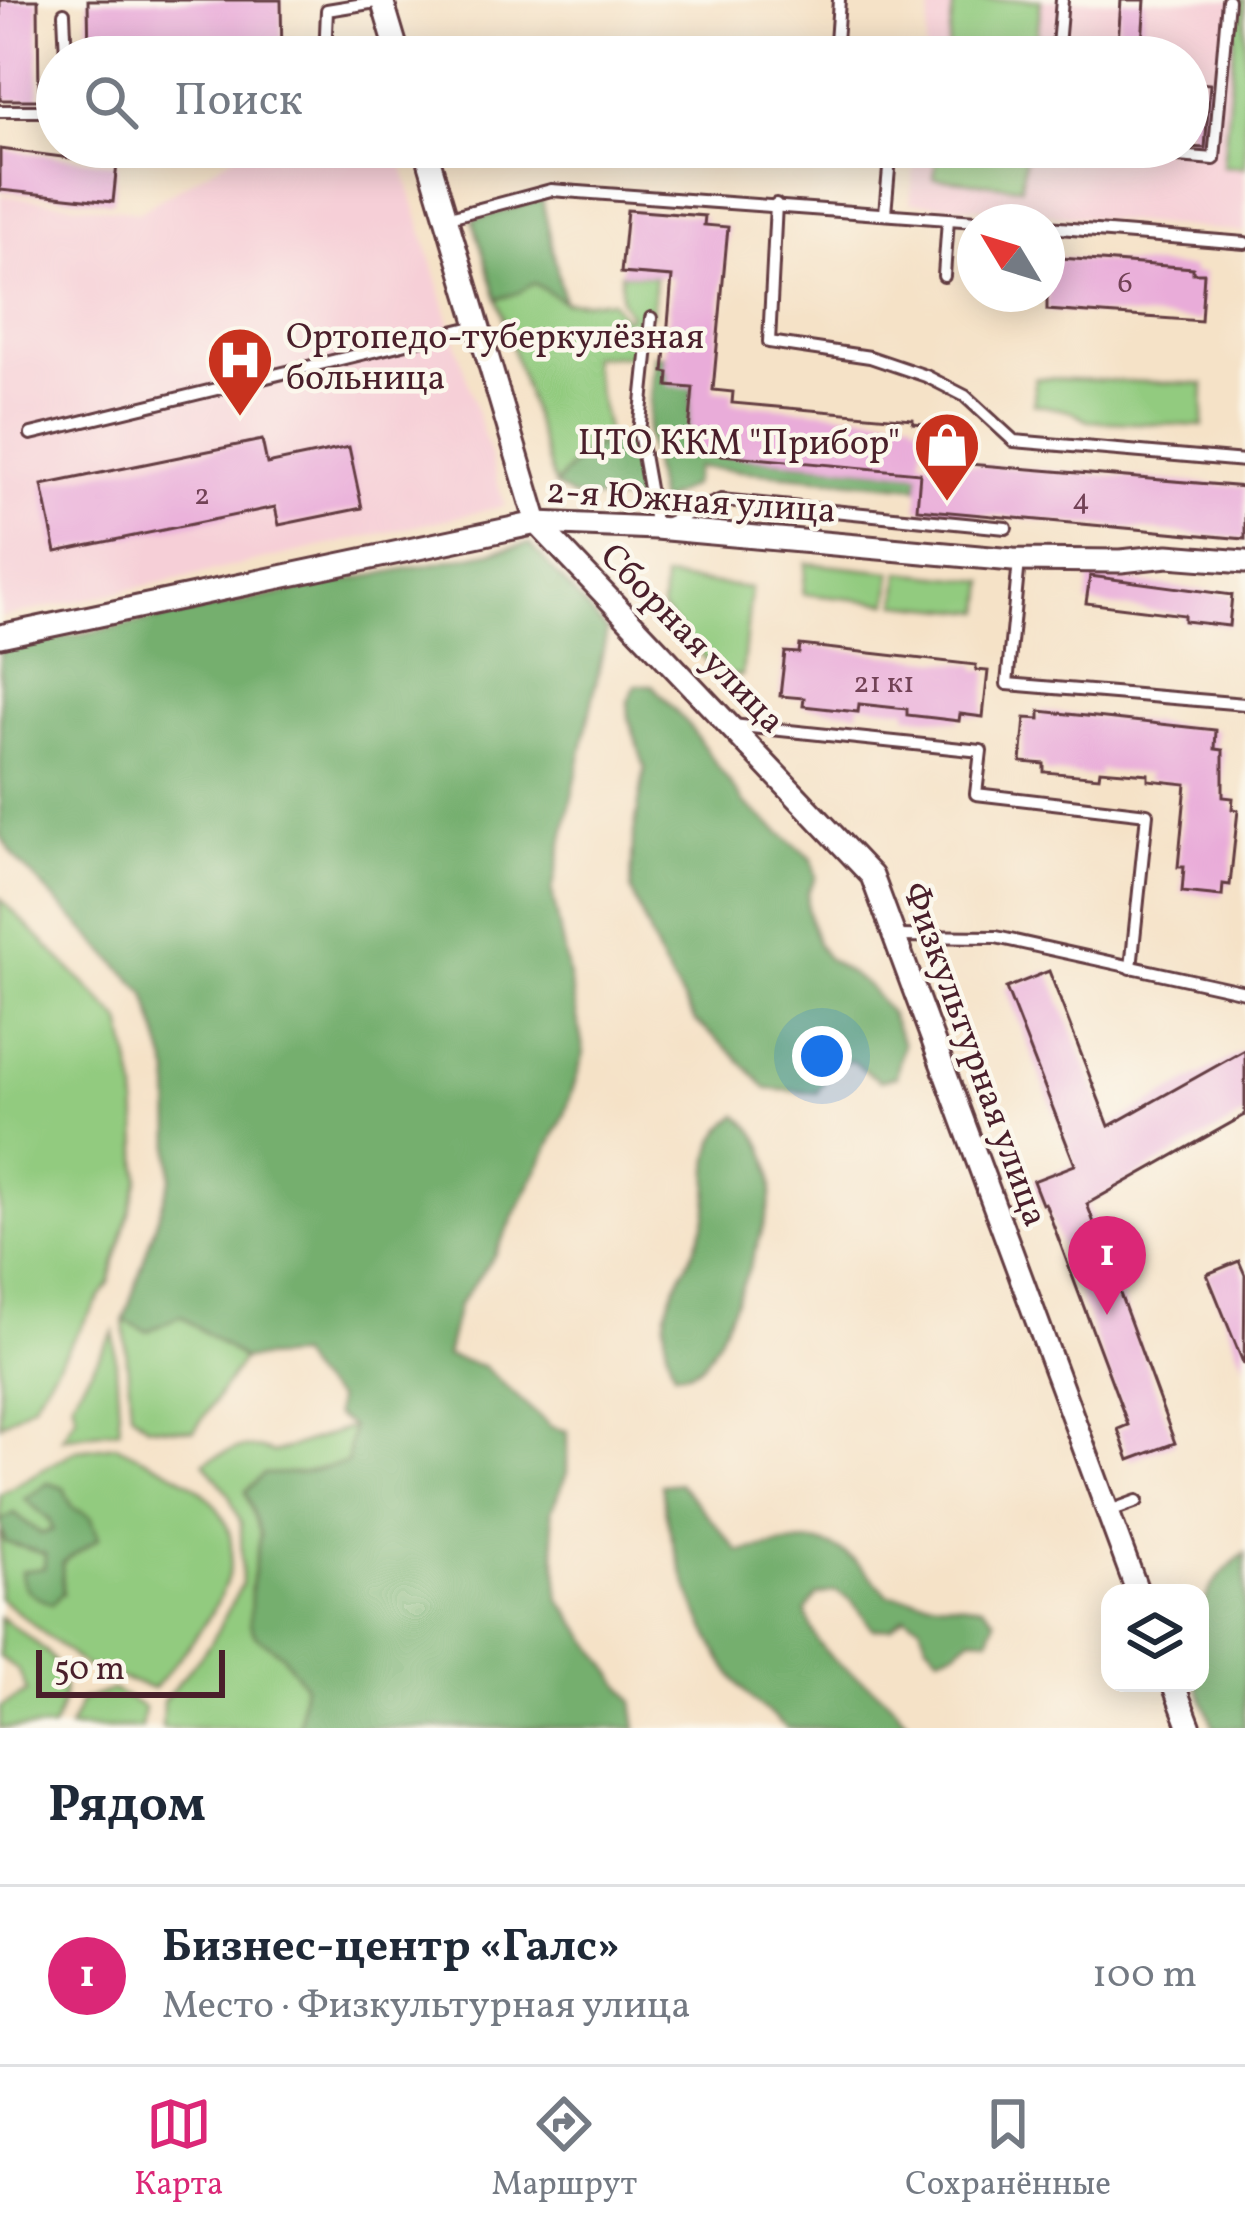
<!DOCTYPE html>
<html lang="ru">
<head>
<meta charset="utf-8">
<style>
  body { margin:0; font-family:Vollkorn,serif; background:#f6f6f7; color:#1f2937 }
  .controls { position:absolute; right:36px; bottom:36px; display:grid; overflow:hidden; border-radius:24px; box-shadow:0 6px 30px #0003 }
  .controls button { width:108px; height:108px; display:grid; place-items:center; padding:0; border:0; border-bottom:3px solid #e0e1e3; background:#fff; color:#1f2937; font:60px sans-serif }
  .compass { position:absolute; left:957px; top:204px; width:108px; height:108px; border-radius:50%; background:#fff; box-shadow:0 6px 30px #0003; rotate:308deg }
  .scale { position:absolute; left:36px; bottom:30px; width:189px; box-sizing:border-box; padding-left:12px; border:6px solid #4a1f2b; border-top:0; font-size:33px; line-height:42px; white-space:nowrap; color:#4a1f2b; -webkit-text-stroke:9px #fbf7ec; paint-order:stroke }
  .you { position:absolute; left:822px; top:1056px; width:42px; height:42px; margin:-30px; border:9px solid #fff; border-radius:50%; background:#1a73e8; box-shadow:0 0 0 18px #1a73e833 }
  .badge { display:grid; place-items:center; width:78px; height:78px; border-radius:50%; background:#db2777; color:#fff; font-size:39px; font-weight:700 }
  .pin { position:absolute; translate:-50% -99px; filter:drop-shadow(0 3px 6px #0008) }
  .pin::after { content:''; position:absolute; top:63px; width:42px; height:36px; background:inherit; clip-path:polygon(0 0,100% 0,50% 100%) }
  .list { margin:0; padding:0; list-style:none }
  h2 { display:flex; justify-content:space-between; align-items:center; height:156px; margin:0; padding:0 48px; font-size:51px }
  h2 small { font-size:39px; font-weight:400; color:#747a83 }
  .list li { display:grid; grid-template-columns:78px 1fr auto; gap:36px; align-items:center; box-sizing:border-box; height:180px; padding:0 48px; border-top:3px solid #e0e1e3 }
  .list b { display:block; font-size:45px; white-space:nowrap }
  .list p { margin:0; font-size:39px; white-space:nowrap; color:#747a83 }
  .list em { font-size:39px; font-style:normal; color:#747a83 }
  .icon { flex:none; width:66px; height:66px; fill:none; stroke:currentColor; stroke-width:2; stroke-linecap:round; stroke-linejoin:round }
  .map { position:relative; flex:none; width:1245px; height:1728px; overflow:hidden }
  .search { position:absolute; background:#fff; box-shadow:0 6px 30px #0003; left:36px; right:36px; top:36px; height:132px; display:flex; align-items:center; gap:30px; box-sizing:border-box; padding:0 42px; border-radius:66px; color:#747a83; font-size:45px }
  .sheet { height:336px; background:#fff }
  nav { display:flex; justify-content:space-around; align-items:center; box-sizing:border-box; height:168px; border-top:3px solid #e0e1e3; background:#fff; font-size:33px; color:#747a83 }
  nav a { display:grid; justify-items:center; gap:6px }
  nav .on { color:#db2777 }
  .map>svg:first-child { display:block }
  .built { fill:#f6cfd7 }
  .green { fill:#92cb7f; stroke:#6e7555; stroke-width:3 }
  .forest { fill:#75af6e; stroke:#60674c; stroke-width:3 }
  .building { fill:#e9acd9 }
  .lines { fill:none; stroke-linecap:round; stroke-linejoin:round }
  .lane-casing { stroke:#643c42; stroke-width:16 }
  .street-casing { stroke:#643c42; stroke-width:27 }
  .lane { stroke:#fff; stroke-width:10 }
  .street { stroke:#fff; stroke-width:21 }
  .labels { text-anchor:middle; dominant-baseline:central; stroke-width:9; stroke-linejoin:round; paint-order:stroke }
  .number-label { font-size:30px; fill:#724256 }
  .poi-label { font-size:36px; fill:#4a1f2b; stroke:#fbf7ec; text-anchor:start }
  .street-label { font-size:36px; fill:#4a1f2b; stroke:#fbf7ec }
</style>
</head>
<body>
<div class="map">
<svg width="1245" height="1728" viewBox="0 0 1245 1728">
  <rect width="100%" height="100%" fill="#fbf7ec"/>
  <filter id="ink" filterUnits="userSpaceOnUse"><feTurbulence type="fractalNoise" baseFrequency=".00833" numOctaves="2"/><feDisplacementMap in="SourceGraphic" scale="24" xChannelSelector="R" yChannelSelector="G"/><feConvolveMatrix kernelMatrix="1 2 1 2 8 2 1 2 1" color-interpolation-filters="sRGB"/></filter>
  <filter id="wash" filterUnits="userSpaceOnUse"><feTurbulence type="fractalNoise" baseFrequency=".004" numOctaves="4" result="noise"/><feDisplacementMap in="SourceGraphic" scale="48" xChannelSelector="R" yChannelSelector="G"/><feGaussianBlur stdDeviation="2.7" result="paint"/><feColorMatrix in="noise" values="0 0 0 0 0 0 0 0 0 0 0 0 0 0 0 0 0 1.4 0 .05"/><feComposite in="paint" operator="in"/></filter>
  <g filter="url(#wash)">
    <rect width="100%" height="100%" fill="#f5e2c7"/>
    <!-- built -->
    <g class="built">
      <polygon points="931,0 1245,0 1245,232 910,202 916,147 1188,147 1188,57 925,57"/>
      <polygon points="248,147 397,147 505,506 0,618 0,195 139,212"/>
    </g>
    <!-- green -->
    <g class="green">
      <polygon points="954,0 1041,0 1035,57 947,57"/>
      <polygon points="1238,0 1245,0 1245,167 1223,166"/>
      <polygon points="938,147 1026,147 1021,187 934,178"/>
      <path d="M621 273 655 276 652 314H644L639 351 633 356H590L609 440C584 447 570 465 555 486L497 299 517 293 534 283 564 302 612 301 624 319 630 315 621 300Z"/>
      <polygon points="1035,378 1204,384 1203,426 1088,421 1071,411 1034,404"/>
      <polygon points="806,563 892,572 889,603 803,594"/>
      <polygon points="900,572 986,581 983,612 897,604"/>
      <polygon points="664,578 751,588 742,676 717,673 662,609"/>
      <polygon points="0,898 122,1022 136,1090 139,1179 109,1283 32,1404 0,1425"/>
      <polygon points="181,1316 243,1359 194,1431 147,1426 131,1412 124,1320 147,1331"/>
      <polygon points="114,1332 120,1429 62,1438 76,1415 72,1400"/>
      <path d="M352 1427 347 1463 301 1473 264 1475 246 1492 260 1534 251 1586 255 1635 281 1653 304 1684 298 1728H162L163 1701 211 1643 242 1584 241 1523 228 1493 204 1462C229 1450 247 1441 273 1453Z"/>
      <path d="M116 1445C143 1459 176 1471 199 1489 276 1552 198 1636 153 1689L85 1666 0 1598V1532L5 1542 45 1554 44 1568 63 1592 62 1563 50 1520 53 1530 41 1534 14 1513 0 1521V1494L77 1450Z"/>
      <path d="M0 1617C44 1649 84 1668 52 1728H0V1707L27 1692 19 1671 0 1657Z"/>
      <polygon points="113,1690 144,1707 141,1728 69,1728 82,1700"/>
    </g>
    <!-- forest -->
    <g class="forest">
      <polygon points="542,199 564,302 534,283 518,293 497,299 473,220"/>
      <polygon points="654,355 665,357 664,371 693,388 687,452 920,473 918,487 696,467 692,485 659,503 647,436"/>
      <path d="M633 439 645 502 573 497 555 486C578 455 594 441 633 439Z"/>
      <polygon points="530,544 607,631 552,891 584,1053 565,1114 533,1179 495,1254 458,1306 446,1356 483,1366 551,1427 567,1431 567,1473 551,1511 560,1600 633,1701 637,1728 298,1728 304,1684 281,1653 255,1635 250,1624 251,1586 260,1534 246,1491 264,1474 301,1473 347,1463 352,1427 335,1415 336,1399 310,1376 298,1356 243,1359 181,1316 147,1331 124,1320 171,1177 170,1074 146,994 17,860 0,836 0,650"/>
      <polygon points="636,685 652,685 687,723 744,803 812,859 816,877 808,892 807,909 817,943 826,957 868,986 890,1013 903,1044 896,1076 880,1081 852,1061 835,1063 817,1093 767,1089 734,1054 695,1021 662,964 631,890 633,838 645,768 629,718 628,701"/>
      <path d="M738 1115C760 1132 772 1160 772 1188 772 1216 721 1349 700 1366 691 1373 684 1373 674 1372 647 1301 686 1283 704 1224 717 1180 693 1148 738 1115Z"/>
      <path d="M48 1483 64 1488 72 1507 91 1517 99 1538 62 1563 63 1592 52 1604C34 1597 22 1592 21 1571L44 1568 45 1554 5 1542 0 1521 14 1513 41 1534 53 1530 50 1520 25 1499Z"/>
      <path d="M679 1483 739 1552C821 1538 830 1529 888 1595L983 1606 995 1619 989 1638 971 1637 957 1649 939 1655 926 1641 920 1624 905 1616 891 1628 873 1629 851 1600 835 1591 817 1595 806 1611C819 1667 856 1668 889 1701 899 1711 903 1720 915 1728H787C773 1716 756 1705 744 1691 704 1645 669 1546 661 1485Z"/>
      <path d="M1245 1553V1728H1214L1196 1683H1200C1200 1620 1191 1595 1245 1553Z"/>
    </g>
    <g id="blocks">
      <!-- building -->
      <g class="building">
        <polygon points="0,0 38,0 39,100 0,100"/>
        <polygon points="88,0 281,0 282,57 89,57"/>
        <polygon points="1121,0 1145,0 1141,57 1117,57"/>
        <polygon points="1188,82 1210,84 1205,148 1188,147"/>
        <polygon points="0,149 117,164 113,202 0,190"/>
        <polygon points="627,210 705,216 704,225 728,227 713,390 733,392 732,403 913,419 913,423 925,424 921,460 1245,487 1245,539 917,509 920,473 687,452 693,388 668,386 669,373 664,372 672,277 621,273"/>
        <polygon points="1047,257 1193,268 1193,273 1204,273 1201,321 1047,310"/>
        <polygon points="262,440 267,464 349,447 362,508 279,525 275,507 56,552 42,485"/>
        <polygon points="1090,576 1232,595 1229,626 1184,621 1184,615 1086,603"/>
        <polygon points="800,645 976,665 976,670 988,671 983,717 960,714 959,721 934,718 907,715 907,709 859,704 858,712 803,706 804,698 780,696 785,652 799,653"/>
        <polygon points="1040,711 1216,730 1215,749 1223,750 1223,797 1233,798 1232,809 1238,810 1230,885 1223,884 1222,896 1182,892 1184,867 1178,867 1186,784 1148,780 1148,774 1100,770 1099,777 1044,772 1044,764 1021,762 1025,718 1040,719"/>
        <polygon points="1049,971 1109,1126 1245,1050 1245,1115 1087,1204 1175,1443 1129,1460 1118,1429 1128,1425 1045,1203 1042,1204 1033,1181 1075,1165 1006,988"/>
        <polygon points="1239,1261 1245,1275 1244,1365 1207,1274"/>
      </g>
    </g>
  </g>
  <g filter="url(#ink)">
    <use href="#blocks" fill-opacity="0" stroke="#643c42" stroke-width="3"/>
    <g class="lines">
      <!-- lane casing -->
      <g class="lane-casing">
        <g id="lane">
          <polyline points="64,13 66,57"/>
          <polyline points="325,57 327,10 382,1"/>
          <polyline points="835,57 839,0"/>
          <polyline points="1057,57 1062,0"/>
          <polyline points="0,111 57,111"/>
          <polyline points="1070,147 1214,159 1228,0"/>
          <polyline points="776,204 769,342 870,357 926,376 965,396 1014,441 1245,461"/>
          <polyline points="885,213 891,147"/>
          <polyline points="446,218 551,190 990,222"/>
          <polyline points="1047,227 1245,243"/>
          <polyline points="944,276 948,219"/>
          <polyline points="651,318 639,432 656,528 721,500 1006,528"/>
          <polyline points="31,434 477,326"/>
          <polyline points="1019,561 1007,684 1245,704"/>
          <polyline points="732,725 981,751 976,794 1147,814 1131,968"/>
          <polyline points="894,936 996,937 1245,992"/>
          <polyline points="1107,1512 1137,1501"/>
        </g>
      </g>
      <!-- street casing -->
      <g class="street-casing">
        <g id="street">
          <polyline points="382,0 399,57"/>
          <polyline points="425,147 537,523 872,876 1138,1593"/>
          <polyline points="0,636 537,523 656,528 1013,560 1121,561 1168,556 1245,562"/>
          <polyline points="1173,1683 1190,1728"/>
        </g>
      </g>
      <!-- lane -->
      <use href="#lane" class="lane"/>
      <!-- street -->
      <use href="#street" class="street"/>
    </g>
  </g>
  <!-- icons -->
  <defs>
    <g id="hospital-pin" transform="scale(3.45)"><path d="M0 17L-7.5 6A9.5 9.5 0 1 1 7.5 6Z" fill="#c8321e" stroke="#fbf7ec"/><path d="M-5-5h3v3.5h4V-5h3V5h-3V1.5h-4V5h-3Z" fill="#fff"/></g>
    <g id="shop-pin" transform="scale(3.45)"><path d="M0 17L-7.5 6A9.5 9.5 0 1 1 7.5 6Z" fill="#c8321e" stroke="#fbf7ec"/><path d="M-5-2.5h2.3a2.7 3.5 0 0 1 5.4 0H5L5.5 6h-11ZM-1.5-2.5h3a1.5 2.3 0 0 0-3 0Z" fill="#fff"/></g>
  </defs>
  <g fill-rule="evenodd">
    <use href="#hospital-pin" x="240" y="360"/>
    <use href="#shop-pin" x="947" y="445"/>
  </g>
  <g class="labels">
    <!-- number labels -->
    <g class="number-label">
      <text x="1125" y="284">6</text>
      <text x="202" y="496">2</text>
      <text x="1081" y="501">4</text>
      <text x="884" y="684">21 к1</text>
    </g>
    <!-- poi labels -->
    <g class="poi-label">
      <text x="286" y="339">Ортопедо-туберкулёзная<tspan x="286" dy="41">больница</tspan></text>
      <text x="900" y="445" text-anchor="end">ЦТО ККМ "Прибор"</text>
    </g>
    <!-- street labels -->
    <g class="street-label">
      <text transform="translate(691 503) rotate(4)">2-я Южная улица</text>
      <text transform="translate(691 640) rotate(46)">Сборная улица</text>
      <text transform="translate(973 1055) rotate(70)">Физкультурная улица</text>
    </g>
  </g>
</svg>
<div class="controls">
<button><svg class="icon" aria-label="layers" viewBox="0 0 24 24"><path d="M12 4l9 5-9 5-9-5zM3 14l9 5 9-5"/></svg></button>
</div>
<svg class="compass" viewBox="-18 -18 36 36"><path d="M0-13l5 13h-10z" fill="#e53935"/><path d="M0 13l5-13h-10z" fill="#747a83"/></svg>
<div class="scale">50 m</div>
<div class="you"></div>
<div class="pin badge" style="left:1107px;top:1315px">1</div>
<div class="search"><svg class="icon" aria-label="search" viewBox="0 0 24 24"><circle cx="10" cy="10" r="6"/><path d="M15 15l6 6"/></svg>Поиск</div>
</div>
<section class="sheet">
<h2>Рядом<small></small></h2>
<ul class="list">
<li><span class="badge">1</span><div><b>Бизнес-центр «Галс»</b><p>Место · Физкультурная улица</p></div><em>100 m</em></li>
</ul>
</section>
<nav>
<a class="on"><svg class="icon" aria-label="map" viewBox="0 0 24 24"><path d="M3 6l6-2 6 2 6-2v14l-6 2-6-2-6 2zM9 4v14M15 6v14"/></svg>Карта</a>
<a><svg class="icon" aria-label="directions" viewBox="0 0 24 24"><path d="M12 3l9 9-9 9-9-9zM9 14v-3h6M13 9l2 2-2 2"/></svg>Маршрут</a>
<a><svg class="icon" aria-label="saved" viewBox="0 0 24 24"><path d="M7 4h10v16l-5-4-5 4z"/></svg>Сохранённые</a>
</nav>
</body>
</html>
